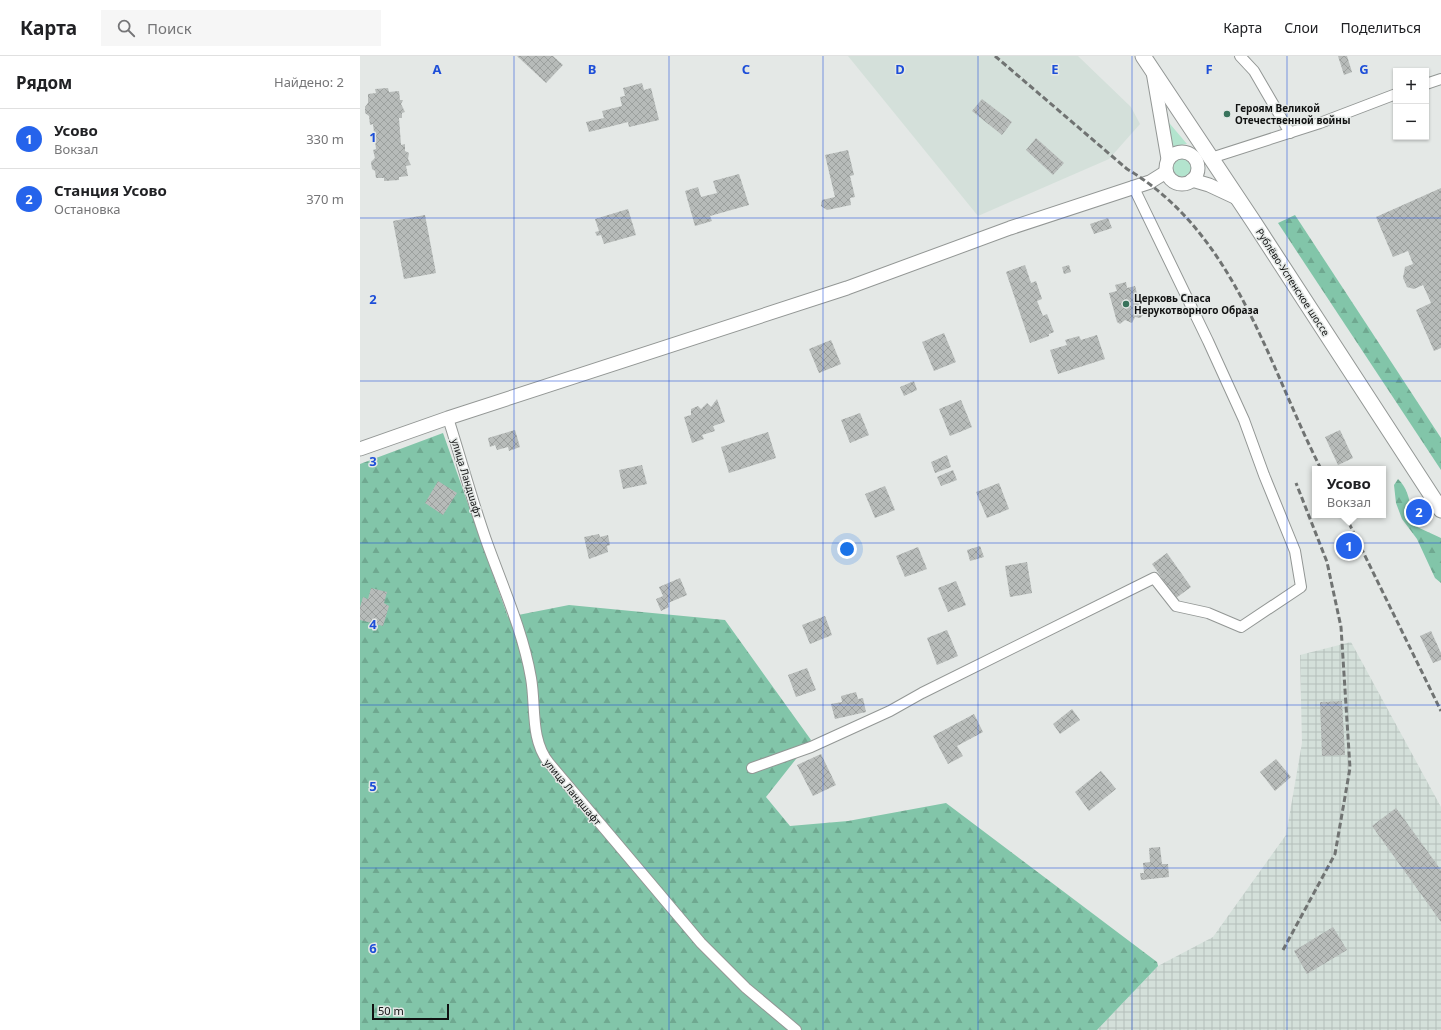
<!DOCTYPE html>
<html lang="ru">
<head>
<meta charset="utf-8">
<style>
  body { margin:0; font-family:"Noto Sans",sans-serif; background:#f6f6f6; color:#202124 }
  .controls { position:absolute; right:12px; top:12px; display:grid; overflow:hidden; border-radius:0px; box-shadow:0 1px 3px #0004 }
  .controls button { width:36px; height:36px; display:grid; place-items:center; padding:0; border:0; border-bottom:1px solid #e0e0e0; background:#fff; color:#202124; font:20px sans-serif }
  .scale { position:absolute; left:12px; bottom:10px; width:77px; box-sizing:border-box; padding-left:4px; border:2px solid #101111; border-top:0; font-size:11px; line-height:14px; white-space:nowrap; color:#101111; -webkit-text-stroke:3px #e4e8e6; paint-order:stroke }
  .you { position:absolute; left:487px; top:493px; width:14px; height:14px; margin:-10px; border:3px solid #fff; border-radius:50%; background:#1a73e8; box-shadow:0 0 0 6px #1a73e833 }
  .badge { display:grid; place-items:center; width:26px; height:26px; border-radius:50%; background:#2563eb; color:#fff; font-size:13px; font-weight:700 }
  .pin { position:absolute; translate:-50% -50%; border:2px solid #fff; box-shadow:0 1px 4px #0006 }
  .popup { position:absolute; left:952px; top:410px; width:74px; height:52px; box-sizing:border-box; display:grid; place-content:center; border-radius:0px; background:#fff; filter:drop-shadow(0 1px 3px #0005); font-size:13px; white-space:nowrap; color:#757577 }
  .popup b { font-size:15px; color:#202124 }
  .popup::after { content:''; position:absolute; left:50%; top:100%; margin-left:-8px; border:8px solid transparent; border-top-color:#fff }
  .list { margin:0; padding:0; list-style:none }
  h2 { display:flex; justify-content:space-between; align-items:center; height:52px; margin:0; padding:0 16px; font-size:17px }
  h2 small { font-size:13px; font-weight:400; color:#757577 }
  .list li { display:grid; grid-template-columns:26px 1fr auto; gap:12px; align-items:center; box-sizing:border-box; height:60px; padding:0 16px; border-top:1px solid #e0e0e0 }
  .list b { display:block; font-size:15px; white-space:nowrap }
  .list p { margin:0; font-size:13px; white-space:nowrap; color:#757577 }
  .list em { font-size:13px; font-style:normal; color:#757577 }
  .icon { flex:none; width:22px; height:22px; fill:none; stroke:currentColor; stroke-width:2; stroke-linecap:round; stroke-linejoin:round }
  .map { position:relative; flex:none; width:1081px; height:974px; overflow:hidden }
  header { display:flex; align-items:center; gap:24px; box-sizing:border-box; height:56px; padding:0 20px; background:#fff; border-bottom:1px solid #e0e0e0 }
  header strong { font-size:19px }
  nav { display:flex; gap:22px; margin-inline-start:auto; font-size:14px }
  .search { width:280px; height:36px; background:#f6f6f6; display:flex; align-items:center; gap:10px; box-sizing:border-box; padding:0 14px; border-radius:0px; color:#757577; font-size:15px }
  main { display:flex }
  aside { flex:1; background:#fff }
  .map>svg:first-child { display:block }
  .built { fill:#d4e0da }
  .industrial { fill:url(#industrial-grid) }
  .grass { fill:#b3e4ce }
  .forest { fill:url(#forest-firs) }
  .building { fill:url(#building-cross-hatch) }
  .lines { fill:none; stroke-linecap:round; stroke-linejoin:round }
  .minor-casing { stroke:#939795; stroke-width:12 }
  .tertiary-casing { stroke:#939795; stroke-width:15 }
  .secondary-casing { stroke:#939795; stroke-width:17 }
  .minor { stroke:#fff; stroke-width:10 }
  .tertiary { stroke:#fff; stroke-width:13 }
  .secondary { stroke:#fff; stroke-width:15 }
  .rail { stroke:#707372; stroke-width:3; stroke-dasharray:6 3; stroke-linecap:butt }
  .grid { fill:none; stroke:#1d4ed8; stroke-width:1; stroke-opacity:0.55 }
  .poi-dot { fill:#39735c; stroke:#e4e8e6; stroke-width:1.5 }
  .labels { text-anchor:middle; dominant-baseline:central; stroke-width:3; stroke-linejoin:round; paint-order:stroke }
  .poi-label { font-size:10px; font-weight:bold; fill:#101111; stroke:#e4e8e6; text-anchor:start }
  .street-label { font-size:10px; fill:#101111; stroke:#e4e8e6 }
  .grid-label { font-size:13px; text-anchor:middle; font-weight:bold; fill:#1d4ed8; stroke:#e4e8e6; stroke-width:3; stroke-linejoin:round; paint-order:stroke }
</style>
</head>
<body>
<header>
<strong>Карта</strong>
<div class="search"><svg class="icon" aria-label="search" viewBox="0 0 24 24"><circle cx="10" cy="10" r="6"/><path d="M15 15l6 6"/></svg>Поиск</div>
<nav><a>Карта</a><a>Слои</a><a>Поделиться</a></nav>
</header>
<main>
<aside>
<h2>Рядом<small>Найдено: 2</small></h2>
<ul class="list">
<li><span class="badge">1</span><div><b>Усово</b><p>Вокзал</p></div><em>330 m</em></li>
<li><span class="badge">2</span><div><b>Станция Усово</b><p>Остановка</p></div><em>370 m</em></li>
</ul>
</aside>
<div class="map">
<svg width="1081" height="974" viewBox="0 0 1081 974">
  <defs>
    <pattern id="industrial-grid" width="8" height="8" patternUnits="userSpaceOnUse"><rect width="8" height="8" fill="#d4e0da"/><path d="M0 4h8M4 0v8" fill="none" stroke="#b5bfba"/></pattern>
    <pattern id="forest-firs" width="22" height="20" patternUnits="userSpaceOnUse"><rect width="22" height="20" fill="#82c5a9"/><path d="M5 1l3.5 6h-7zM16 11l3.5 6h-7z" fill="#6fa890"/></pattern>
    <pattern id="building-cross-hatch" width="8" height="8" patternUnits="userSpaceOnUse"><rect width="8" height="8" fill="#b7bbb9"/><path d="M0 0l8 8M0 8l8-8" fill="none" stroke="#9ca09e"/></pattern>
  </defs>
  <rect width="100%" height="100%" fill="#e4e8e6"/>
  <!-- built -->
  <polygon class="built" points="488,0 718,0 771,51 780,68 749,103 618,160"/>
  <!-- industrial -->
  <polygon class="industrial" points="991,586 1081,751 1081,974 737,974 798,910 853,881 926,779 942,687 940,599"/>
  <!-- grass -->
  <g class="grass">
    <polygon points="805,62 827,88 820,89 811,94"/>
    <circle cx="822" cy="112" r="12"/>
  </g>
  <!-- forest -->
  <g class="forest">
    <polygon points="935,159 1081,382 1081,414 918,167"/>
    <polygon points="83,377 148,561 209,549 365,564 451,684 406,741 430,770 488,765 586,747 797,906 798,910 737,974 0,974 0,408"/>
    <path d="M1038 423C1051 435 1050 454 1055 470L1081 482V527L1075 522 1057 483 1042 463 1036 447 1034 429Z"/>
  </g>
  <!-- building -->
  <g class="building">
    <polygon points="157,0 193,0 203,9 186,27"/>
    <polygon points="978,0 987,0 992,16 984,19"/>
    <polygon points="282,27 284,34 291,32 299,64 269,71 268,66 229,76 226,66 244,62 242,55 262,50 260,41 265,40 263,32"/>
    <polygon points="28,32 29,36 39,35 40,44 43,44 41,48 45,56 42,57 42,62 39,62 41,89 45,88 45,95 49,97 48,103 51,109 46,110 48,120 39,121 39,124 24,125 24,122 16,122 15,115 12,113 11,106 15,102 13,94 16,93 13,68 10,69 9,60 5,57 5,51 8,47 8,38 16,37 15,33"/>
    <polygon points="622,43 652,66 642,79 612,55"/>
    <polygon points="676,82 704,107 693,119 666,94"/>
    <polygon points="488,94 494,119 490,120 495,141 490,142 491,149 467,154 461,150 462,144 475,141 465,99"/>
    <polygon points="379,118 389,149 350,160 352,165 335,170 325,135 338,131 341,141 357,137 353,125"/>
    <polygon points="1081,132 1081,292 1074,295 1056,254 1071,247 1063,229 1054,233 1047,231 1043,222 1045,211 1053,208 1048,195 1033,201 1016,161"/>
    <polygon points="268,153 276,179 244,188 241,179 237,180 235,176 239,175 235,163"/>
    <polygon points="65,159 76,217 44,223 33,165"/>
    <polygon points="748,162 752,172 734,178 730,168"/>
    <polygon points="665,209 671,227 676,225 682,243 677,245 683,260 687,258 694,276 689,278 689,280 670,287 646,216"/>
    <polygon points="709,209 711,216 704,218 702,211"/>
    <polygon points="766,226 767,232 775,230 783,259 780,262 775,261 772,267 765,264 760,268 757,266 749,237 757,235 755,229"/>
    <polygon points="584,277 596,306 574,315 562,286"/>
    <polygon points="737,279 745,303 698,318 690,294 707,289 705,284 719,280 721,284"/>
    <polygon points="471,284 481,308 459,317 449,293"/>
    <polygon points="554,325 557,334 544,340 540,331"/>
    <polygon points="357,343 365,366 353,370 355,375 342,379 344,383 332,387 324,361 331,359 331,353 338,350 341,353 347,347 351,351"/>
    <polygon points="601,344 612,371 590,380 579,353"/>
    <polygon points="500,357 509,379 490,387 481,364"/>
    <polygon points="155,374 160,391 149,395 148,391 137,394 135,389 130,391 128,382"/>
    <polygon points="980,374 993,402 978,409 965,381"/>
    <polygon points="408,376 416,402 369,417 361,391"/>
    <polygon points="587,399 591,411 575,417 571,406"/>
    <polygon points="282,409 287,428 263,433 259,414"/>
    <polygon points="593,414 597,424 581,430 577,421"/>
    <polygon points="78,425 97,437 83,459 65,447"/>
    <polygon points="639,427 649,453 627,462 616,436"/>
    <polygon points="525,430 535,454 515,462 505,438"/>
    <polygon points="239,478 240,481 248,479 250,489 247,490 248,496 229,503 224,481"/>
    <polygon points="620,490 624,501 610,505 607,494"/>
    <polygon points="558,491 567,513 545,521 536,500"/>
    <polygon points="807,497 831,531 816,542 792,508"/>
    <polygon points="667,506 672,537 650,541 645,510"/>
    <polygon points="320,522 327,539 308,547 309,551 301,555 296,543 303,540 299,531"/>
    <polygon points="596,525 606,549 588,556 578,532"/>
    <polygon points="11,532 27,536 24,547 29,550 23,570 0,564 0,551 3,541 8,543"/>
    <polygon points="465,560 472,579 450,588 442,569"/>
    <polygon points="587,574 598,600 577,609 567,582"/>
    <polygon points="1071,575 1081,597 1081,604 1073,607 1060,580"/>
    <polygon points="447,612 456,634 436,641 428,619"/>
    <polygon points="496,636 498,643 503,642 506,656 475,663 471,648 482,646 481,640"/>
    <polygon points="982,645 985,699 962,700 960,646"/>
    <polygon points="712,653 720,664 700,678 693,668"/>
    <polygon points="614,658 623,676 597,690 603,700 588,708 573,680"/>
    <polygon points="461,698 476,729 453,740 437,709"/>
    <polygon points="916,703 931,721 915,735 900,716"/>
    <polygon points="741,715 756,733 729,755 715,736"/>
    <polygon points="1036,752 1081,814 1081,866 1012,770"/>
    <polygon points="800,791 802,808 808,808 809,821 781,824 780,817 784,817 783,807 790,806 789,792"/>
    <polygon points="973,871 987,894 947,918 934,895"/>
  </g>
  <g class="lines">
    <!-- minor casing -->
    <g class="minor-casing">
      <g id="minor">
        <polyline points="880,0 894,15 930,77"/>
        <polyline points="1066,28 1081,23"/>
        <polyline points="851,102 960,67 1036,38"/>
        <path d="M88 362C101 403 112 444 126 484 142 529 163 575 171 622 176 650 170 684 189 707L341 887 386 932 436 974"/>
        <polyline points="392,712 451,691 530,655 562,637 794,522 816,550 848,557 881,571 941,531 935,495 904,419 884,364 848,285 773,130"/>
      </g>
    </g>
    <!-- tertiary casing -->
    <g class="tertiary-casing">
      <g id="tertiary">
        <polyline points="793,16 808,103"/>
        <circle cx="822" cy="112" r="16"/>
        <polyline points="832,124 849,129 879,143"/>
        <polyline points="0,393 88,362 487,232 650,172 790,126 806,116"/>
      </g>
    </g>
    <!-- secondary casing -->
    <g class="secondary-casing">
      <polyline id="secondary" points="783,0 893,165 1081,454"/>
    </g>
    <!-- minor -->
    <use href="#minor" class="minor"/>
    <!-- tertiary -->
    <use href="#tertiary" class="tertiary"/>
    <!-- secondary -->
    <use href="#secondary" class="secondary"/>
    <!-- rail -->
    <g class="rail">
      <path d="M635 0 767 113C876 178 907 307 961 413"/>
      <polyline points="985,459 1081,655"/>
      <polyline points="923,894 975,798 990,712 981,571 967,506 936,427"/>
    </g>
  </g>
  <!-- grid -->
  <path class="grid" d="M154 0V974M309 0V974M463 0V974M618 0V974M772 0V974M927 0V974M0 162H1081M0 325H1081M0 487H1081M0 649H1081M0 812H1081"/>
  <!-- markers -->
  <g class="poi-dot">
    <circle cx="867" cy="58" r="4"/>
    <circle cx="766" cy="248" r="4"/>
  </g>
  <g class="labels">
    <!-- poi labels -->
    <g class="poi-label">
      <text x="875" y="52">Героям Великой<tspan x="875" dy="12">Отечественной войны</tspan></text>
      <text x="774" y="242">Церковь Спаса<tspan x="774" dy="12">Нерукотворного Образа</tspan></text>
    </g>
    <!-- street labels -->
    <g class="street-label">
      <text transform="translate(933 226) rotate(57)">Рублёво-Успенское шоссе</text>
      <text transform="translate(107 422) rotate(73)">улица Ландшафт</text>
      <text transform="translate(213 736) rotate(50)">улица Ландшафт</text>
    </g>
  </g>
  <g class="grid-label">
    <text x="77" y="18">A</text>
    <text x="232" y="18">B</text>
    <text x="386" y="18">C</text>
    <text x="540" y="18">D</text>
    <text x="695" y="18">E</text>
    <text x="849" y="18">F</text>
    <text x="1004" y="18">G</text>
    <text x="13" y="86">1</text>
    <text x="13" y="248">2</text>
    <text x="13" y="410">3</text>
    <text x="13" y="573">4</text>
    <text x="13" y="735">5</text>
    <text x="13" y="897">6</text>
  </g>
</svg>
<div class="controls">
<button>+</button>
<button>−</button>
</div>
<div class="scale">50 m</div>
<div class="you"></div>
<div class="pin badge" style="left:989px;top:490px">1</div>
<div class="popup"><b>Усово</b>Вокзал</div>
<div class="pin badge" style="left:1059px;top:456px">2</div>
</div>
</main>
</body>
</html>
